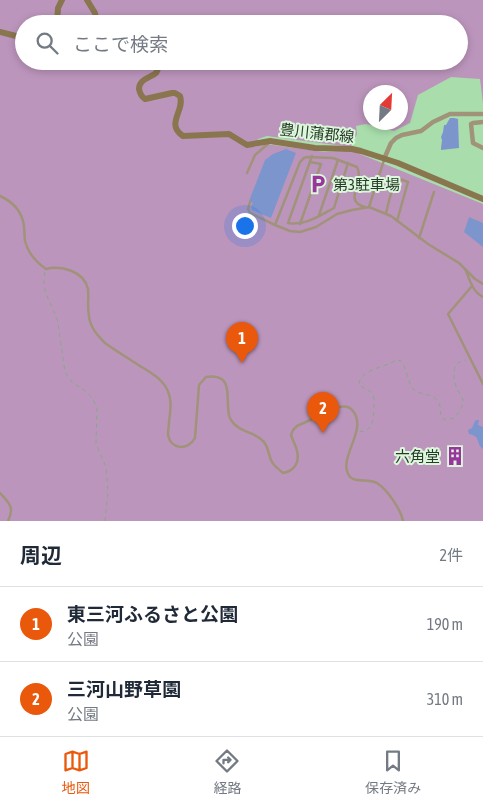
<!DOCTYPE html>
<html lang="ja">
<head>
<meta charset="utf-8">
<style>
  body { margin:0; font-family:"Asap Condensed","Noto Sans JP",sans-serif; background:#f2f2f3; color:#1f2937 }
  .compass { position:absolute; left:363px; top:85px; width:45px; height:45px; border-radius:50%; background:#fff; box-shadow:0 2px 8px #0003; rotate:24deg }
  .you { position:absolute; left:244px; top:225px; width:18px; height:18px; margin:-12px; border:4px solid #fff; border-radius:50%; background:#1a73e8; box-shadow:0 0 0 8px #1a73e833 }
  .badge { display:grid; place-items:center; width:32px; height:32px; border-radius:50%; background:#ea580c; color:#fff; font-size:16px; font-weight:700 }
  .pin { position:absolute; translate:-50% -41px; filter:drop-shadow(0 1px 2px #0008) }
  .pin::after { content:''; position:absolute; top:26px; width:18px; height:15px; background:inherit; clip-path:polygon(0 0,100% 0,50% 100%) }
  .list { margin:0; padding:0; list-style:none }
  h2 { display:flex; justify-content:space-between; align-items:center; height:65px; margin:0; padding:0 20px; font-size:21px }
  h2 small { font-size:16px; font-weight:400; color:#747a83 }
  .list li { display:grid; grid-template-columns:32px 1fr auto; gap:15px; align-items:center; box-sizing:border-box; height:75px; padding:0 20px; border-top:1px solid #e0e1e3 }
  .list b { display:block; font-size:19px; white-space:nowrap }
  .list p { margin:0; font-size:16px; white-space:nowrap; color:#747a83 }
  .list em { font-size:16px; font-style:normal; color:#747a83 }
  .icon { flex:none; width:28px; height:28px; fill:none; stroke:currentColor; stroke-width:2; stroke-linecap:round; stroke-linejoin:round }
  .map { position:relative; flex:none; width:483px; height:521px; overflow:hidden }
  .search { position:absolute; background:#fff; box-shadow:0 2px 8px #0003; left:15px; right:15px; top:15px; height:55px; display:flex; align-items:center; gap:12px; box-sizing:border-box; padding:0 18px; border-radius:28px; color:#747a83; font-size:19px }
  .sheet { height:215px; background:#fff }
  nav { display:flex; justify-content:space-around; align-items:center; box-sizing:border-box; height:70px; border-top:1px solid #e0e1e3; background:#fff; font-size:14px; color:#747a83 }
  nav a { display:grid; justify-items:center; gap:2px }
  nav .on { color:#ea580c }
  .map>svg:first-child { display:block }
  .green { fill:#bc95bc; fill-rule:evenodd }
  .water { fill:#7c95cd }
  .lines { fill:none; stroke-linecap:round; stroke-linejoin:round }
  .path { stroke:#81ac83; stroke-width:1; stroke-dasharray:4 4; stroke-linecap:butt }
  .lane { stroke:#a09379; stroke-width:2.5 }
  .street { stroke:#a09379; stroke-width:4.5 }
  .secondary { stroke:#89764f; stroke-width:6 }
  .labels { text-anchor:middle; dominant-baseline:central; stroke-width:4; stroke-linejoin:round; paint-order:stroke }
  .street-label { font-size:15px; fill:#273c28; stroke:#ddf7dd }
  .poi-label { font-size:15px; fill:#273c28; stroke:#ddf7dd; text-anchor:start }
</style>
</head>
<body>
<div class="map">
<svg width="483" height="521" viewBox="0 0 483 521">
  <rect width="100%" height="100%" fill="#a9deac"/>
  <!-- green -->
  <path class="green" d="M0 0H483V104L480 79 451 77 418 95 410 123 394 131 366 124 356 126 357 134 351 147 267 136 258 139 254 147 262 145H273L324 152 348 151 355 152 483 204V521H0ZM24 24H459V61H24ZM370 92H400V122H370Z"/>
  <!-- water -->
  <g class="water">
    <polygon points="450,118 454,118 458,119 459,148 441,150 441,148 442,140 441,137 443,132 444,125 446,125"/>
    <polygon points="286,149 296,153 271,218 252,210 251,206 253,203 249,201 265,160 273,154"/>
    <polygon points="469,217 483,223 483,247 464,232"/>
    <path d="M477 420H479L478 425 483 427V449C475 443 482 437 469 434L468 430 472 428 475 421Z"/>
  </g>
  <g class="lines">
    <!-- path -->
    <g class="path">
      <path d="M45 272C40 291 53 305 58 323L65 372 72 382 84 390 92 398 97 407 96 444 106 467 108 491 105 521"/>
      <path d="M360 431 365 432C368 429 371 427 372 423 374 417 375 399 373 394 370 390 363 388 359 385 359 369 385 368 396 360L401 361C407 368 408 385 414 390 423 397 435 391 440 406 441 410 440 413 441 417L445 420 454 418C458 414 464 406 463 400 462 397 459 393 457 389 453 378 450 362 466 360"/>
    </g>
    <!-- lane -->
    <g class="lane">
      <path d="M312 156 288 223C305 226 319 216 334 208L348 163"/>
      <polyline points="247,173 255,155 269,143"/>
      <path d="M0 196C11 201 20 210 23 221 25 228 24 235 25 241 28 253 36 262 46 269 61 265 84 271 88 289 89 298 87 307 89 316 90 327 97 335 105 343 116 351 128 358 140 366 148 371 156 375 162 382 173 394 171 408 169 422 169 426 168 430 168 434 170 450 188 451 195 438L199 385 206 377C239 372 222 407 231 420 239 433 254 431 263 441 269 447 268 455 272 462 275 467 280 470 283 473 294 471 300 463 297 451 296 446 293 441 291 435L293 430 297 426 339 407C345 406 349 406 353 411 367 428 342 454 347 471 351 486 366 477 377 483 387 489 401 510 403 521"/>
      <polyline points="250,202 248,209 250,213 275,225"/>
      <path d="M365 207C342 201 365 183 357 167L333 158 307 157 304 158 300 162 275 225 290 231 300 232 316 227 337 214 352 210 369 207 391 216 428 244 459 263 475 279 483 284"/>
      <polyline points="369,207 384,160"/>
      <polyline points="386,213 390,197 396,180 400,179 408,182 397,221"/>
      <polyline points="319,215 338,160"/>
      <polyline points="300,224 321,164 310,162"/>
      <polyline points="419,238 434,192"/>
      <path d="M466 271C470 281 473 292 483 297"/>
      <polyline points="472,286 448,314 483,384"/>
      <path d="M0 493C9 503 15 507 8 521"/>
    </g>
    <!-- street -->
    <g class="street">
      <polyline points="483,122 473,123 471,124 473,143 483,148"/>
      <polyline points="384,159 391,143 396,138 402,135 421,131 433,122 450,114 483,114"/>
    </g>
    <!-- secondary -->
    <g class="secondary">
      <polyline points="87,0 95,13 97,24"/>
      <polyline points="57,24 58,8 62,0"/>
      <path d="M149 24C155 20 160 21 166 24"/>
      <polyline points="0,32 24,38"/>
      <path d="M161 61C159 65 158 70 156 73 150 78 139 79 139 89 140 94 142 97 145 99L172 93H175L180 96C185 111 165 124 183 136L229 134 247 145 270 141 315 148 352 149 361 151 398 163 483 199"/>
    </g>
  </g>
  <!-- icons -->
  <defs>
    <g id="parking-bare" transform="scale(1.5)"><path d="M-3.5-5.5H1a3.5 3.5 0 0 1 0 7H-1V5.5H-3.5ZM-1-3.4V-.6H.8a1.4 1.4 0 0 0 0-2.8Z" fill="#98369d" stroke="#ddf7dd" stroke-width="2.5" paint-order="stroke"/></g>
    <g id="building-bare" transform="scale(1.5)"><path d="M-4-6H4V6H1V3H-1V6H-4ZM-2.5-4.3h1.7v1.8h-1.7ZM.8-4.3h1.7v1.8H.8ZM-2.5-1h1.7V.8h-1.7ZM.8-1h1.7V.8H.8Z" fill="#98369d" stroke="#ddf7dd" stroke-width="2.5" paint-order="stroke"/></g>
  </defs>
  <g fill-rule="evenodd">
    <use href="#parking-bare" x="318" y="184"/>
    <use href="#building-bare" x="455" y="456"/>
  </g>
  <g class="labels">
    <!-- street labels -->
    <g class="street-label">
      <text transform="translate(317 133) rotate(6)">豊川蒲郡線</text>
    </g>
    <!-- poi labels -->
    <g class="poi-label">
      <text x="333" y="184">第3駐車場</text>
      <text x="440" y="456" text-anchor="end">六角堂</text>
    </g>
  </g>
</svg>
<svg class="compass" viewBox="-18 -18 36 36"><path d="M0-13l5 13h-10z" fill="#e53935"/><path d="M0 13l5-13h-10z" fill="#747a83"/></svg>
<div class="you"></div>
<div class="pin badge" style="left:242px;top:363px">1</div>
<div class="pin badge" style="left:323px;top:433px">2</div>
<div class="search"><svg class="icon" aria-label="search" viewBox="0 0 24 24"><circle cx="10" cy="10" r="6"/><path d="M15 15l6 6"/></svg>ここで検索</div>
</div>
<section class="sheet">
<h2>周辺<small>2件</small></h2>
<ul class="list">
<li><span class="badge">1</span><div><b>東三河ふるさと公園</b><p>公園</p></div><em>190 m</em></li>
<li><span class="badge">2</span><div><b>三河山野草園</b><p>公園</p></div><em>310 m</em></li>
</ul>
</section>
<nav>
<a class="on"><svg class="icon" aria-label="map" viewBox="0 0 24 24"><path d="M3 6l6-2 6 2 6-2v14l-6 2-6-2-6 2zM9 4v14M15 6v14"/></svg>地図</a>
<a><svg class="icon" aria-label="directions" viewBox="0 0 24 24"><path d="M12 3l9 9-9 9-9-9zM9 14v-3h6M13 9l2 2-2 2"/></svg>経路</a>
<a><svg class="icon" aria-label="saved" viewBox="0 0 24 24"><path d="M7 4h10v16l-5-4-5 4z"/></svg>保存済み</a>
</nav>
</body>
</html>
